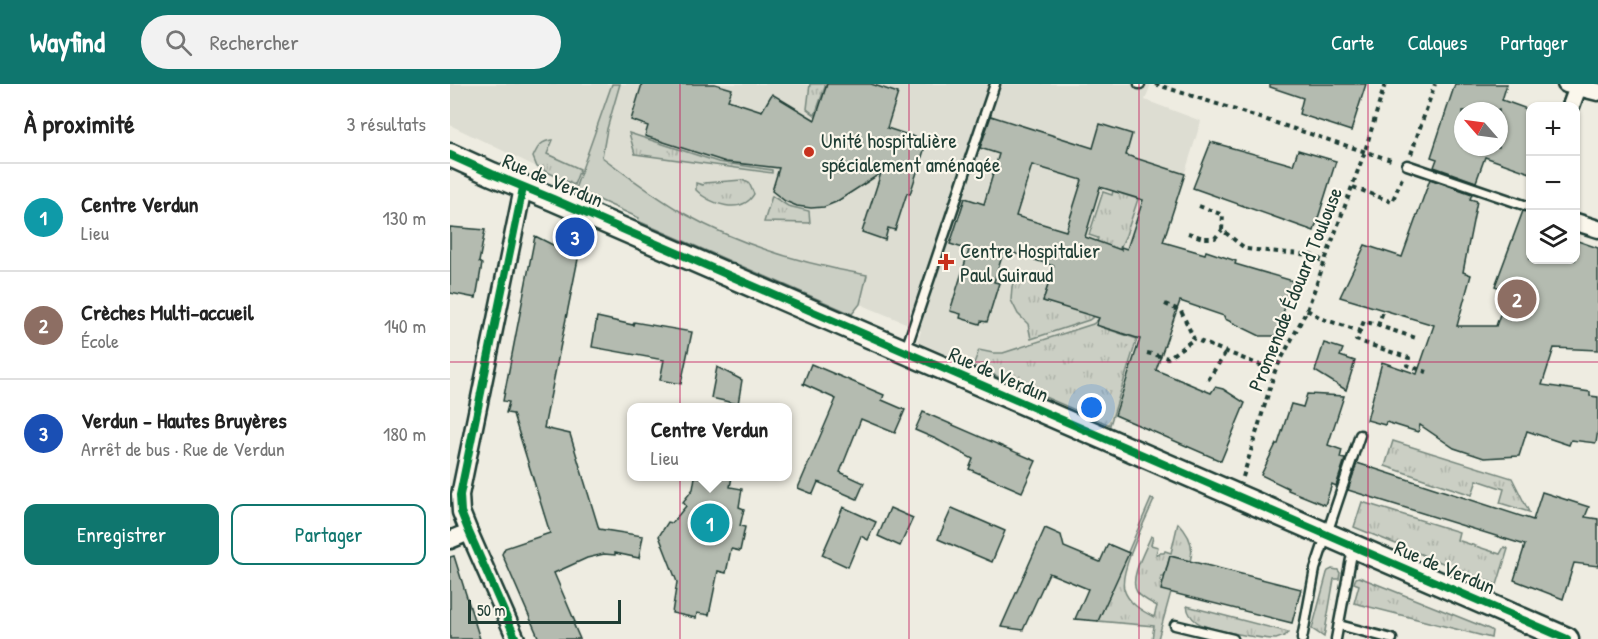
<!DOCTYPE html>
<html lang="fr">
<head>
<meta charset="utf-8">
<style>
  body { margin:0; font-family:"Patrick Hand",sans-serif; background:#f2f2f2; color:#222 }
  .controls { position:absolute; right:18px; top:18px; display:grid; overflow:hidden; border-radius:12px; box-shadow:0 2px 4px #0004 }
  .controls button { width:54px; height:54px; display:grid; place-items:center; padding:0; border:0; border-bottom:2px solid #e0e0e0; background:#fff; color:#222; font:30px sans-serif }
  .compass { position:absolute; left:1004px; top:18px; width:54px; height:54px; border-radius:50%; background:#fff; box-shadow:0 2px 4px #0004; rotate:298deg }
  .scale { position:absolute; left:18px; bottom:15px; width:153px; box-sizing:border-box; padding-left:6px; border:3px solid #1f3d34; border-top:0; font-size:16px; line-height:21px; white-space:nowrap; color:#1f3d34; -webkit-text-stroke:4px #fbf7ec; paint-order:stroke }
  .you { position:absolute; left:642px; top:324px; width:21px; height:21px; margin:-15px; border:4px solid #fff; border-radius:50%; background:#1a73e8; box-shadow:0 0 0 9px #1a73e833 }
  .badge { display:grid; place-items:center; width:39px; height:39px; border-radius:50%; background:#0f766e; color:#fff; font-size:20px; font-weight:700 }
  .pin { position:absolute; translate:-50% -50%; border:3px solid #fff; box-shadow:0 2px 6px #0006 }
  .popup { position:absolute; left:177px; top:319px; width:165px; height:78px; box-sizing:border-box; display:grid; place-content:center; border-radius:12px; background:#fff; filter:drop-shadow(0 2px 4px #0005); font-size:20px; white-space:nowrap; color:#767676 }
  .popup b { font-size:22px; color:#222 }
  .popup::after { content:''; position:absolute; left:50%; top:100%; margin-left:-12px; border:12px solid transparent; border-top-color:#fff }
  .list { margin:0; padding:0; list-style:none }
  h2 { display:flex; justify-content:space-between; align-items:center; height:78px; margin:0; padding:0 24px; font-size:26px }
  h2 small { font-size:20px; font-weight:400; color:#767676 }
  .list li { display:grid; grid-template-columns:39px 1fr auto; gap:18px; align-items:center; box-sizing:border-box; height:108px; padding:0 24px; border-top:2px solid #e0e0e0 }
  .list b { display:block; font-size:22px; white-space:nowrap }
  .list p { margin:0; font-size:20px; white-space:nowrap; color:#767676 }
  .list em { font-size:20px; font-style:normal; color:#767676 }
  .actions { display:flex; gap:12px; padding:18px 24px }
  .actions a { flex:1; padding:14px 0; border:2px solid #0f766e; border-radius:12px; text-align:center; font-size:21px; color:#0f766e }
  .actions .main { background:#0f766e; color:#fff }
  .icon { flex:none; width:33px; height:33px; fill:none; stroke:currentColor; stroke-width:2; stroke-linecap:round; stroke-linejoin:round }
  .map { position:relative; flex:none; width:1148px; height:555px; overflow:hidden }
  header { display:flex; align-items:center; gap:36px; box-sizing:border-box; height:84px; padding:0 30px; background:#0f766e; color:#fff }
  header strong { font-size:28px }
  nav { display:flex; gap:33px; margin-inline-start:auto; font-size:21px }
  .search { width:420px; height:54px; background:#f2f2f2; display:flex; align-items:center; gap:15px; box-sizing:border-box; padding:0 21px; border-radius:33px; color:#767676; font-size:22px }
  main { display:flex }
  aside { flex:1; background:#fff }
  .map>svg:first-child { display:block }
  .built { fill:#ddddd2 }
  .grass { fill:url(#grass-tufts); stroke:#75867c; stroke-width:1.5 }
  .garden { fill:#cbcfc4; stroke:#75867c; stroke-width:1.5 }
  .building { fill:#b4bbb0; stroke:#1f3d34; stroke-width:1.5; fill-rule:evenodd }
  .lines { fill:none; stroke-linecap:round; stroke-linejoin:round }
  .lane-casing { stroke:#1f3d34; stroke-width:13 }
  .street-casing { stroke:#1f3d34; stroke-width:21 }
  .secondary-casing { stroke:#1f3d34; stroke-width:27 }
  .path { stroke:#1f3d34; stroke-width:4; stroke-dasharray:4.5 4.5; stroke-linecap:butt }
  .lane { stroke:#fbf7ec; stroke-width:8 }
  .street { stroke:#fbf7ec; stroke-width:16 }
  .secondary { stroke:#fbf7ec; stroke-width:22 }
  .cycleway-casing { stroke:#fbf7ec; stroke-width:11 }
  .cycleway { stroke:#00873e; stroke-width:8 }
  .grid { fill:none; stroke:#c2185b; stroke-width:1.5; stroke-opacity:0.55 }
  .poi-dot { fill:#c8321e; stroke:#fbf7ec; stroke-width:2 }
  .labels { text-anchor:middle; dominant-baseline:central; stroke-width:4.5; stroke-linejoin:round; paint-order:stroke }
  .poi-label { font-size:21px; fill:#1f3d34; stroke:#fbf7ec; text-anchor:start }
  .street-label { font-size:21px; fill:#1f3d34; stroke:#fbf7ec }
</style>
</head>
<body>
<header>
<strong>Wayfind</strong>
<div class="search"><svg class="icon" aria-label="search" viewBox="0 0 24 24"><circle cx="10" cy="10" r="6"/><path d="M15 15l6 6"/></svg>Rechercher</div>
<nav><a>Carte</a><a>Calques</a><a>Partager</a></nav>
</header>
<main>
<aside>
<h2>À proximité<small>3 résultats</small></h2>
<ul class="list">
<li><span class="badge" style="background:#0f9aa8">1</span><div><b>Centre Verdun</b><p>Lieu</p></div><em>130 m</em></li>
<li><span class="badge" style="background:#8d6e63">2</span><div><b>Crèches Multi-accueil</b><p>École</p></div><em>140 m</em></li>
<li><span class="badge" style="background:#1a4fb4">3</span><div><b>Verdun - Hautes Bruyères</b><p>Arrêt de bus · Rue de Verdun</p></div><em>180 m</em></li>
</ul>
<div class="actions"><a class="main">Enregistrer</a><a>Partager</a></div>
</aside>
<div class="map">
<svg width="1148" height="555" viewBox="0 0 1148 555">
  <defs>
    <pattern id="grass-tufts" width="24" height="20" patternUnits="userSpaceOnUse" patternTransform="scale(1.5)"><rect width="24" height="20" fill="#cbcfc4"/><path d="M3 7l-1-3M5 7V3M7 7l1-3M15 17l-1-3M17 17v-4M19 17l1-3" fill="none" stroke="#aeb3a9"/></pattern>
  </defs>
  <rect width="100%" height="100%" fill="#eeece1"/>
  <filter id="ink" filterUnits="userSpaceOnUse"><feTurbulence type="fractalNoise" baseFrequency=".0167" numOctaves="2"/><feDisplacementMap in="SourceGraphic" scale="12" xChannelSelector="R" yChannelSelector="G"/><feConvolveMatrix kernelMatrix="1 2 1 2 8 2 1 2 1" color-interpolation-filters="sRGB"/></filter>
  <g filter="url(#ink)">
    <!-- built -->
    <polygon class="built" points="0,0 701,0 695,16 751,37 658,338 467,258 471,247 458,240 410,220 402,230 188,137 189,134 125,105 123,104 124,101 0,41"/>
    <!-- grass -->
    <g class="grass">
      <polygon points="360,0 376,0 365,31 357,25"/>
      <polygon points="179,49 268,78 322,86 322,89 185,70"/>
      <path d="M103 56 97 70 130 85 124 101 87 83 83 73C88 62 91 57 103 56Z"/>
      <path d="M292 96 299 99 304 110C292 131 260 121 246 106V99L253 101 254 99Z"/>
      <polygon points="663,107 688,115 676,151 661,183 647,158 648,154 639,151 653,108 662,111"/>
      <polygon points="322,112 338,122 359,127 360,139 314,138"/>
      <polygon points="567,187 599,198 593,217 646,231 639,236 581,255 578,240 568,230 561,216 562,203"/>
      <polygon points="658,219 651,243 687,255 660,341 523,282 529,266 543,269 553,269 643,240 650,234"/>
      <polygon points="943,357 1062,394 1079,428 1050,419 1054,405 1027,396 1022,411 935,382"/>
      <path d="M701 415 704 416C696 435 669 487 674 505 678 519 692 527 704 533L707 522C700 518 691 514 687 508 678 495 696 465 701 452L703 453 701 461 708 463 706 470 709 471 710 469H714L715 467 721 469 728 439C739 450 745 462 740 477L720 472 714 493H711L710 497 713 498 721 508 708 555H702L704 542 648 537Z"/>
      <polygon points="912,418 1009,448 1007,456 1050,470 1054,463 1058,465 1047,501 904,443"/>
      <polygon points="882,485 888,486 890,489 889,495 884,495 874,553 862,545 877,489 878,487"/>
      <polygon points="909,493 1039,545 1042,547 1041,554 904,519 909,501 904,499 906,494"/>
      <path d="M737 522 838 548 839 549C835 552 831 554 826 555 813 555 757 546 747 538 741 534 738 529 737 522Z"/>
    </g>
    <!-- garden -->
    <path class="garden" d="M162 0H170L157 45 152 73C179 93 205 113 235 130 292 162 353 180 417 191L410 220 402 230 188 137 189 134 125 105Z"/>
    <!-- building -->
    <g class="building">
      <polygon points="192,0 265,0 282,5 278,16 312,27 322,10 365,36 377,0 421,0 448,9 437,44 477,57 460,110 457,109 445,146 438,144 435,156 412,148 431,89 386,118 374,123 361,124 347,122 335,117 322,107 329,84 276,78 195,52 198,42 181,36"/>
      <polygon points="820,0 916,0 901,47 849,30 853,14 820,3"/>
      <path d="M1005 0H1057L1052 16 1080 26V89L1035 73 1026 98 984 83 987 75 981 73ZM1049 26V63H1013V27Z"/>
      <path d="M541 32 643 64 650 40 682 50 676 71 735 90 713 158 755 170 756 167 786 177 785 180 843 197 826 252H810L775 235 774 232 730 217 706 286 761 309 765 303 773 305 795 319 771 377 665 331 690 255 646 241 649 234 593 217 604 182 554 166 544 198 549 199 537 238 531 237 530 240 510 234 511 230 500 227 519 166 500 160 515 114 534 120 549 70 530 64ZM582 81 632 96 616 147 566 132ZM650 103 693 116 677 165 671 163V166L635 153Z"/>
      <polygon points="761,58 843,81 848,66 886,77 864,147 743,104"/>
      <polygon points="980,95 1022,110 1020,115 1027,117 1013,188 1021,191 1007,242 1046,242 1058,207 1045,202 1073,127 1080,129 1080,176 1125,176 1125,156 1148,164 1148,266 1104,264 1092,301 1140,308 1140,312 1148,313 1148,346 1146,359 1121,356 1119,361 1077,347 1069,372 1034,374 1004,364 970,341 968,348 936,338 935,341 917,336 932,278 967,290 984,241 890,213 915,161 952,173"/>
      <polygon points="0,143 35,146 29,178 32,180 26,214 0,209"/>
      <polygon points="85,152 111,165 110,170 128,175 94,344 120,350 149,445 193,452 189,474 165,469 165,471 154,470 137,474 104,489 125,538 123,539 130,555 89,555 52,470 55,464 100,449 63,330 56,329 59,318 53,317"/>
      <polygon points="147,233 183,241 184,238 242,248 231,300 210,296 214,276 142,263"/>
      <polygon points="874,259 893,265 890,272 905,277 896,306 865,287"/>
      <polygon points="361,280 434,311 432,316 455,326 445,349 411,335 390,388 414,399 407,415 368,398 363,410 348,404 386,315 353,300"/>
      <polygon points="267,283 292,296 288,320 261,314"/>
      <polygon points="857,310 894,312 878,361 892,366 890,374 895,375 886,402 882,400 875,421 838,406 838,404 811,391 826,360 828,360 841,320 853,323"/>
      <polygon points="473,328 586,377 572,408 519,385 523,375 486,355 465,346"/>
      <polygon points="907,379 1083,436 1092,408 1139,423 1135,433 1148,435 1148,482 1124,479 1113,515 1064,496 1075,461 898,406"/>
      <polygon points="245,393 282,393 280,403 292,405 289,423 294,425 290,442 295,443 290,467 281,465 276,489 268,487 259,531 247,529 246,534 222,529 227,498 209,452 218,438 222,439 236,422 233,418 243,405"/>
      <polygon points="393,423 426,438 418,456 411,452 398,483 372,471"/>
      <polygon points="440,424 463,434 450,462 428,452"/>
      <polygon points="502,424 555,447 542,478 488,455"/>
      <polygon points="595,444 611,451 614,463 650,478 658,460 679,469 648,537 625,535 638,505 599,489 573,546 551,543"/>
      <polygon points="4,472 30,555 0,555 0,473"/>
      <polygon points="720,472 851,505 842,539 711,506"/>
    </g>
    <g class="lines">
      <!-- lane casing -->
      <g class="lane-casing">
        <g id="lane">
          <polyline points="689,0 690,0"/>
          <polyline points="957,81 1080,123"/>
          <polyline points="455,268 545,0"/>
          <polyline points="725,541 783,555"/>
          <polyline points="889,541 942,555"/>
          <polyline points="852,555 865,485 910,351"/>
          <polyline points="886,555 903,464"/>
        </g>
      </g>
      <!-- street casing -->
      <g class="street-casing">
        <g id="street">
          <polyline points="1116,0 1148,8"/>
          <polyline points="1121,22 1128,3"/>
          <polyline points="1126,138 1148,145"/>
          <polyline points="0,456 19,448"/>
          <polyline points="66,555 19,448 11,428 10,411 73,104"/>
        </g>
      </g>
      <!-- secondary casing -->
      <g class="secondary-casing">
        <polyline id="secondary" points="0,71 42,90 103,115 1117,555"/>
      </g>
      <!-- path -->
      <g class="path">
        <polyline points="705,0 944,77"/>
        <polyline points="961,70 985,0"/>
        <polyline points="903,103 942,118 952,94"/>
        <polyline points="749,122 773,131 772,146 796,165 861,171 875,178"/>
        <polyline points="738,149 753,154 765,154 772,146"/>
        <polyline points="715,220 731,227 744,255 825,287"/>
        <polyline points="857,226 873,235 910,247 914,237 966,254"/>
        <polyline points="928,242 933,227"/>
        <polyline points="910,247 906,256 959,274 957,281 977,288"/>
        <polyline points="697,269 718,274 744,255"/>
        <polyline points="758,296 776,268"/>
        <polyline points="793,393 825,287 857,226 915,67 935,0"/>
      </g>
      <!-- lane -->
      <use href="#lane" class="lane"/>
      <!-- street -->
      <use href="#street" class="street"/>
      <!-- secondary -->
      <use href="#secondary" class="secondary"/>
      <!-- cycleway casing -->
      <g class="cycleway-casing">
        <g id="cycleway">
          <polyline points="0,71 42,90 103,115 1117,555"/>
          <polyline points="66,555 19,448 11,428 10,411 73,104"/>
        </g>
      </g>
      <!-- cycleway -->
      <use href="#cycleway" class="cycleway"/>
    </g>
  </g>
  <!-- grid -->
  <path class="grid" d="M230 0V555M459 0V555M689 0V555M918 0V555M0 278H1148"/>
  <!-- markers -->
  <g class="poi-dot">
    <circle cx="359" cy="68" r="6"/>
    <path d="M493 169h6v6h6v6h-6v6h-6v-6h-6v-6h6z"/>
  </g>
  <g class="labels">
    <!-- poi labels -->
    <g class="poi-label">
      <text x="371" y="56">Unité hospitalière<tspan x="371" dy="24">spécialement aménagée</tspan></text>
      <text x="510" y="166">Centre Hospitalier<tspan x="510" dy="24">Paul Guiraud</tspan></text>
    </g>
    <!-- street labels -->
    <g class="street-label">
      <text transform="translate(103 96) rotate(23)">Rue de Verdun</text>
      <text transform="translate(845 205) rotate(-68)">Promenade Édouard Toulouse</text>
      <text transform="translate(549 290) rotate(24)">Rue de Verdun</text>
      <text transform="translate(995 483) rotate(23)">Rue de Verdun</text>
    </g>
  </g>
</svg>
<div class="controls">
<button>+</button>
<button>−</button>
<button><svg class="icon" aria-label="layers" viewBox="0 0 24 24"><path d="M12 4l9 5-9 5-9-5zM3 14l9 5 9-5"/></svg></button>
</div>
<svg class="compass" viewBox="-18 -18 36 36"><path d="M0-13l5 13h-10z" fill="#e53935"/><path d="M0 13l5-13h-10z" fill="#767676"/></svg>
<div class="scale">50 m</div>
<div class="you"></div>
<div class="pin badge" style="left:260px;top:439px;background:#0f9aa8">1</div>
<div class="popup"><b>Centre Verdun</b>Lieu</div>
<div class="pin badge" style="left:1067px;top:215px;background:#8d6e63">2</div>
<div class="pin badge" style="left:125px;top:153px;background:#1a4fb4">3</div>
</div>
</main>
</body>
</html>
